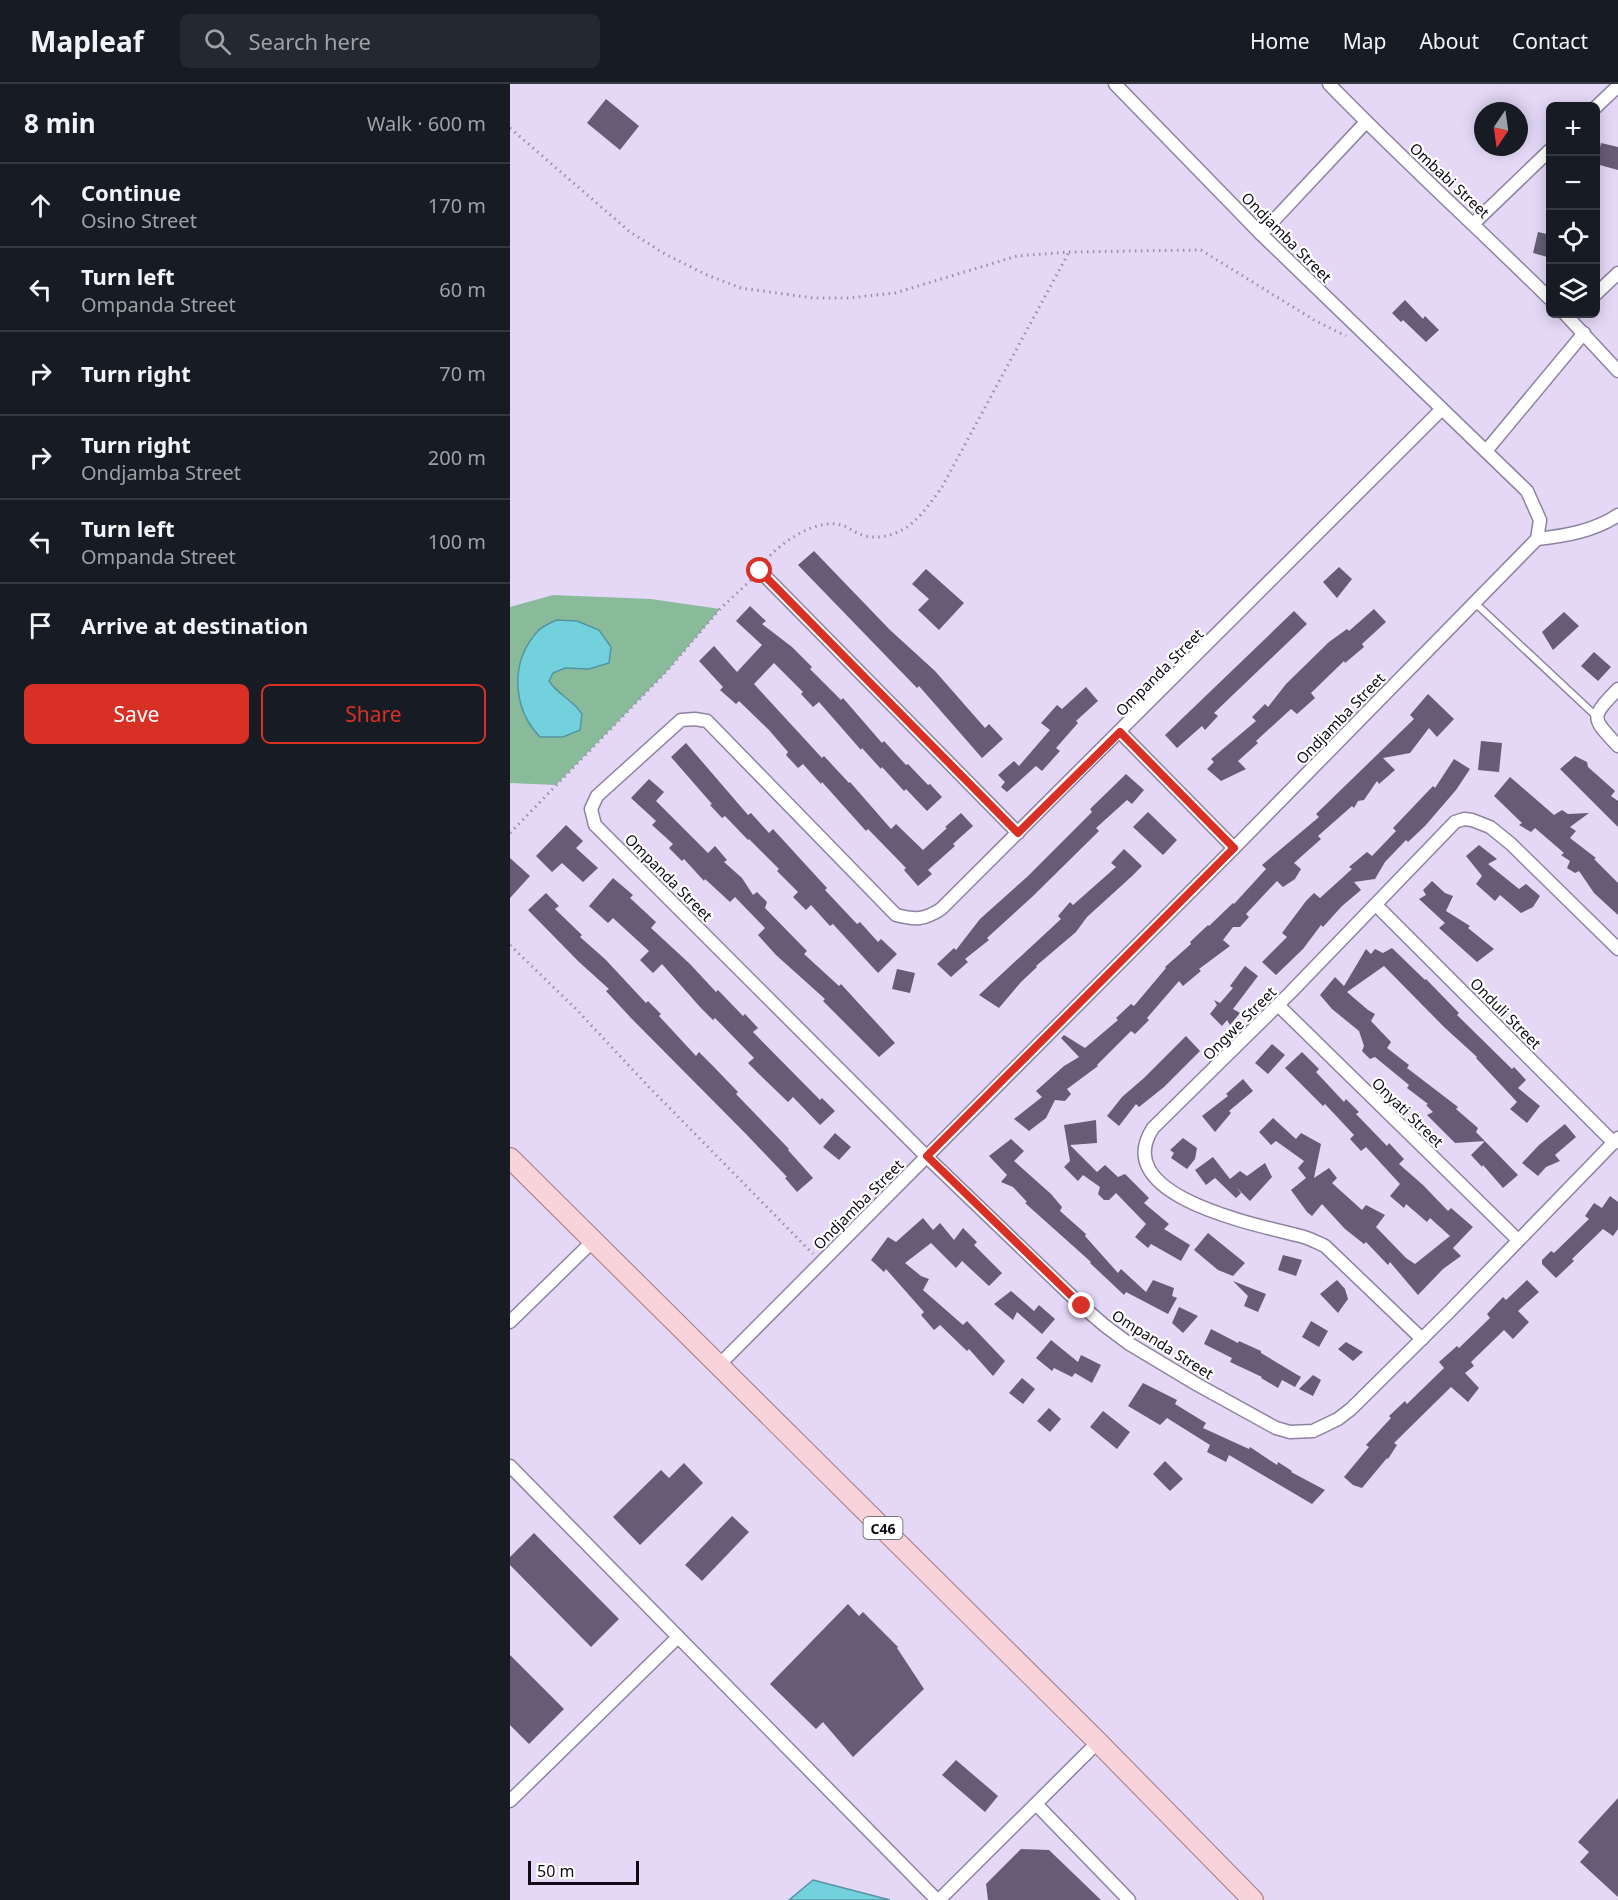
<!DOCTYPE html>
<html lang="en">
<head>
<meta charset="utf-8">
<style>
  body { margin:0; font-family:"Noto Sans",sans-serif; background:#242831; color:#f1f3f6 }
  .controls { position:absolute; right:18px; top:18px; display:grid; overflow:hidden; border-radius:9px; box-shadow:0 3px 15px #0003 }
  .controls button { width:54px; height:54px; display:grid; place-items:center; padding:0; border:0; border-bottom:2px solid #363941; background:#171b24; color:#f1f3f6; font:30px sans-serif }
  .compass { position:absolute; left:964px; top:18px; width:54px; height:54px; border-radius:50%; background:#171b24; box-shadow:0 3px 15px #0003; rotate:193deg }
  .scale { position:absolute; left:18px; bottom:15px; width:111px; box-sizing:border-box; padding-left:6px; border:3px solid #0e0a14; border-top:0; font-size:16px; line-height:21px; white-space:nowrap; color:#0e0a14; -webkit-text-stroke:4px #fff; paint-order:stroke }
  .stop { position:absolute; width:18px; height:18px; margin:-14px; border:4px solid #d93025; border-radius:50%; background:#fff }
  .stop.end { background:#d93025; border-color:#fff; box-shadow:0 2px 6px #0008 }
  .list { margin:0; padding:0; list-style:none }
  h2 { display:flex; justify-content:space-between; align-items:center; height:78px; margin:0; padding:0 24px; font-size:26px }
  h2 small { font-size:20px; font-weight:400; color:#9ea1a6 }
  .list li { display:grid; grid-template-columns:39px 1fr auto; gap:18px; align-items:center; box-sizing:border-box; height:84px; padding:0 24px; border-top:2px solid #363941 }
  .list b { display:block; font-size:22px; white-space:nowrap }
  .list p { margin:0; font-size:20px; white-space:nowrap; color:#9ea1a6 }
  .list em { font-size:20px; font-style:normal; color:#9ea1a6 }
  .actions { display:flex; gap:12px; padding:18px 24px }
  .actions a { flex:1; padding:14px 0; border:2px solid #d93025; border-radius:9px; text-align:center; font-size:21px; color:#d93025 }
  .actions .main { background:#d93025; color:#fff }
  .icon { flex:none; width:33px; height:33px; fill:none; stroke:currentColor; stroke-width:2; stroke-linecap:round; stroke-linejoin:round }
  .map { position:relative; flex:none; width:1108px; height:1816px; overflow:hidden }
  header { display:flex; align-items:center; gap:36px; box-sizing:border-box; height:84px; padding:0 30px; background:#171b24; border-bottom:2px solid #363941 }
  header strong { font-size:28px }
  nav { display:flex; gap:33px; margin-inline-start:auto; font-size:21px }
  .search { width:420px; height:54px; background:#242831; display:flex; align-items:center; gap:15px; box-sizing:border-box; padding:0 21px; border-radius:9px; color:#9ea1a6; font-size:22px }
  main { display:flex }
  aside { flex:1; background:#171b24 }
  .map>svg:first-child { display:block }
  .green { fill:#89bb9b }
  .water { fill:#72d1dd; stroke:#5495a1; stroke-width:1.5 }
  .building { fill:#665c76 }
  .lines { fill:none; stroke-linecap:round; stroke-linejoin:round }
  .lane-casing { stroke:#8e839f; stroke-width:9 }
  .street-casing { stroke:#8e839f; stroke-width:15 }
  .primary-casing { stroke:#a37a85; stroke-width:22 }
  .path { stroke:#9a90a8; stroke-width:3; stroke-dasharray:1.5 4.5; stroke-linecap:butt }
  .lane { stroke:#fff; stroke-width:6 }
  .street { stroke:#fff; stroke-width:12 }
  .primary { stroke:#f8d4da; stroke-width:20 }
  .route { stroke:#d93025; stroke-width:8 }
  .labels { text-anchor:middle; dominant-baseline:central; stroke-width:4.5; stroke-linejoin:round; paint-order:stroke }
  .shield { fill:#fff; stroke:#56545a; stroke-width:1.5 }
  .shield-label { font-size:14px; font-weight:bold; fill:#0e0a14 }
  .street-label { font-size:15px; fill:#0e0a14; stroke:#fff }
</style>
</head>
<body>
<header>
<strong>Mapleaf</strong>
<div class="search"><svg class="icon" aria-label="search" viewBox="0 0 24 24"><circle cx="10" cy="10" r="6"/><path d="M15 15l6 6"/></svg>Search here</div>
<nav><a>Home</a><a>Map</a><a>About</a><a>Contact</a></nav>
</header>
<main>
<aside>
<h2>8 min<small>Walk · 600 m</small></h2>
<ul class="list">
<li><svg class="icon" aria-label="ahead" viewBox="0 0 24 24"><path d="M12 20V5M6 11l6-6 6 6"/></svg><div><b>Continue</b><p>Osino Street</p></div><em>170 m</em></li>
<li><svg class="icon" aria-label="left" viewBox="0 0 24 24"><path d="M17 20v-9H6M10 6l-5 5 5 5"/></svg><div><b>Turn left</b><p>Ompanda Street</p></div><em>60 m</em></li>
<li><svg class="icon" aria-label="right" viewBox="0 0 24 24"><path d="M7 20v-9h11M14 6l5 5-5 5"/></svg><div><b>Turn right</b></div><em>70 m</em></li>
<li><svg class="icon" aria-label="right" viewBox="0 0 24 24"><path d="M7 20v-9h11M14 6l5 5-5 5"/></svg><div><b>Turn right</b><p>Ondjamba Street</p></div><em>200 m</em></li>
<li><svg class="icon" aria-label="left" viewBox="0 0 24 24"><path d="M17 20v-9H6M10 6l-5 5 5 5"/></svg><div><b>Turn left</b><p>Ompanda Street</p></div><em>100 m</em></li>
<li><svg class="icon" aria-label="arrive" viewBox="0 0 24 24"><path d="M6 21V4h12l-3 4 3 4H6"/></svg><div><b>Arrive at destination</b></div></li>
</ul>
<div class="actions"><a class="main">Save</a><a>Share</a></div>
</aside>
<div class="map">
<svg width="1108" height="1816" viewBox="0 0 1108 1816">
  <rect width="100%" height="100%" fill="#e4d8f6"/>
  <!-- green -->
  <polygon class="green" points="43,511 141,515 210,525 157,587 46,701 0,699 0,523"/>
  <!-- water -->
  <g class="water">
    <path d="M47 536 67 537 89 546 101 563 99 579 79 585 55 584 43 589 39 597C48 611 62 615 72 630L70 646 53 653H30C2 624 0 578 27 548 32 542 40 539 47 536Z"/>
    <polygon points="303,1796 380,1816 279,1816"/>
  </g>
  <!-- building -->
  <g class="building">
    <polygon points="96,15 129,42 110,66 77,39"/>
    <polygon points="1091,59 1108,63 1108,86 1086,80"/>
    <polygon points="1028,148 1041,151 1041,174 1023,169"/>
    <polygon points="895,216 913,235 915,232 929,246 916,258 893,236 891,238 882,229"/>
    <polygon points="304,467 380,546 425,587 475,644 479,640 493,655 472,674 409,602 407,604 288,481"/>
    <polygon points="829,483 842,495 827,514 813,498"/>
    <polygon points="416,485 454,519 429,546 408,526 419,515 402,500"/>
    <polygon points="240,522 256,537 252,540 282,563 302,583 300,585 331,616 333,614 372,659 374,657 396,681 398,680 418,701 420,700 432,713 417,727 396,705 394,707 372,683 371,685 352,664 351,666 309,618 303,623 291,610 293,608 264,579 244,600 312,674 314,672 339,699 340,698 381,745 386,740 413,766 437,744 435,743 451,729 463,742 443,760 445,762 418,786 422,790 408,802 394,786 396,784 358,745 356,747 312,698 311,700 293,680 288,684 276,671 278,668 259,646 229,617 226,620 210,606 213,603 189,577 204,562 227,588 252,561 226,537"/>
    <polygon points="864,525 876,538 852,560 854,563 835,579 834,577 801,609 805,614 787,630 781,625 746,657 748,659 728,677 736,685 711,697 697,685 704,678 701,675 746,637 742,633 755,620 758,623 776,600 819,558 837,545 839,547"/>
    <polygon points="784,527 797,540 704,629 708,632 695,646 692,642 667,664 655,651"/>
    <polygon points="1054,528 1069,542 1043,566 1032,548"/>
    <polygon points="1084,568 1101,583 1088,597 1071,582"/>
    <polygon points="576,603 588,617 566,637 568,639 546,664 550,667 532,687 526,682 497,708 491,703 495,698 488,691 504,677 509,682 540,646 531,639 547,621 552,625"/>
    <polygon points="918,610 944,635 927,653 919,644 900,669 873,674 885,686 869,700 867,697 854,716 848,717 844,724 842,722 808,752 811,755 784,779 791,785 785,795 773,803 767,797 736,830 739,833 730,843 723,843 713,856 720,862 689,885 691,887 673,902 669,897 637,934 639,936 625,950 621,947 587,981 588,982 557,1005 561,1010 555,1017 545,1016 536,1034 519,1047 504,1035 532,1013 526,1007 554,982 569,973 551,954 554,951 575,964 608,936 606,934 621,920 624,922 656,884 655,883 681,860 680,858 698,841 699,842 723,819 724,820 756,785 752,781 809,733 806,730 904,635 900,631"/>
    <polygon points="971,657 992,659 989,688 968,686"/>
    <polygon points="176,659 238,731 241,729 259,749 263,745 317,804 315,806 347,840 350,838 368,858 371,855 387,870 368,889 323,840 320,842 301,821 296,826 283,813 288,808 267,787 269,785 239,755 238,756 215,732 212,734 200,721 202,720 161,673"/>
    <polygon points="1065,672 1077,678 1078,683 1105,707 1101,712 1108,717 1108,743 1050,685"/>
    <polygon points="944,675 960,685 946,706 915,742 898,758 896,756 875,778 865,795 844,798 851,806 832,822 813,843 811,841 793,865 766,891 752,878 777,853 772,849 796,817 804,809 810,814 842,785 839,783 857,768 862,772 886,747 883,744 923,702 925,704"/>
    <polygon points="616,690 634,706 622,720 617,716 586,744 589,747 522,813 477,854 479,856 455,875 458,878 441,893 427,880 444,864 446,866 470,835 517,793 582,728 580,725"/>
    <polygon points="1000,693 1044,731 1052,726 1058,730 1079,729 1060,743 1066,747 1060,754 1086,774 1084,775 1108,799 1108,831 1084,809 1069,787 1065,789 1057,784 1060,777 1051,771 1054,769 1025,744 1021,748 1009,741 1012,739 984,712"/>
    <polygon points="139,695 154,708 146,717 198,769 205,762 217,776 214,778 232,794 243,811 247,808 257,818 255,824 297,867 294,870 329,902 331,900 385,959 369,973 313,917 315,915 266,871 248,851 255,844 225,813 220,818 195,795 194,797 174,775 172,777 159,764 163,760 142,741 146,737 121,714"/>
    <polygon points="638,728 667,756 653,771 623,743"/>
    <polygon points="56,741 73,757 66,764 88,784 73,798 52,779 42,788 26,772"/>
    <polygon points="969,761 987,775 978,780 1009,805 1016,800 1030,812 1023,823 1011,829 990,811 985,817 966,800 972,792 956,772"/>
    <polygon points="614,765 632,782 621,793 577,833 566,848 526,882 527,883 511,898 489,924 469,911 551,835 548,832 560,818 563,821 606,783 601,779"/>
    <polygon points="0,774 20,792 0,814"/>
    <polygon points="103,794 123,811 120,814 146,838 141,844 180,880 206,908 208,906 233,932 235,930 248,944 243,948 310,1016 312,1014 325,1027 310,1041 283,1013 278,1018 251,992 238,979 244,974 205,934 203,936 190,923 152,880 143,889 130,876 139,867 103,834 98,839 79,822"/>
    <polygon points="922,797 935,809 943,812 936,827 960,842 958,844 984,865 967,878 929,844 935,839 909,815 916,811 913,806"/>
    <polygon points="36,809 49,822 45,825 72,851 70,853 95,875 136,919 138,917 151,930 149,932 186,972 189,968 202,981 228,1008 226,1010 279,1065 278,1066 303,1094 287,1108 275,1094 277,1093 236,1050 121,934 96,907 99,905 69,878 18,826"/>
    <polygon points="882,864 915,896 916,895 949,929 947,931 1002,985 1004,983 1016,996 1008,1004 1030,1022 1017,1039 1000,1025 1007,1018 966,974 967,973 934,943 874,882 837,908 858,926 865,930 861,937 881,958 877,964 899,981 897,984 948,1023 946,1025 968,1044 966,1048 1008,1091 993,1104 973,1081 972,1083 961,1071 975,1057 945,1059 917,1031 923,1028 916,1021 918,1020 897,1004 899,1001 865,973 860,975 852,967 854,962 849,947 822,925 810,911 825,893 834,902 856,865 861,870 865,865 873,869"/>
    <polygon points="735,882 748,892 723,925 730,929 720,941 717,936 712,942 700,930 707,921 704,916 710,919 723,904 720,902"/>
    <polygon points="387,885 405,889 400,909 382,905"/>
    <polygon points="676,952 690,967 654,1003 629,1023 626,1020 609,1042 597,1032 612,1013 634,994"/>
    <polygon points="762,960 775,971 758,990 745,979"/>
    <polygon points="792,968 809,985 806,988 834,1018 836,1015 849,1028 846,1030 877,1062 879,1059 894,1075 889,1080 913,1101 938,1127 941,1124 963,1143 943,1164 951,1172 933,1185 908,1211 880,1178 878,1181 856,1158 854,1160 835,1145 812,1120 802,1132 797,1128 781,1106 796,1094 788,1084 794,1077 766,1057 761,1061 749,1048 763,1034 786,1055 791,1049 811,1060 804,1094 819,1084 827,1094 822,1099 852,1126 856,1121 875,1131 866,1143 896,1174 905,1180 940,1152 920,1134 917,1138 896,1120 894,1124 880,1112 890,1100 856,1063 851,1067 840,1055 844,1051 815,1020 813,1022 775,984"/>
    <polygon points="733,995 743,1007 719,1027 721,1029 705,1048 692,1032 718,1012 716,1010"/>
    <polygon points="586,1036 587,1059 560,1061 587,1088 595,1081 608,1093 615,1090 639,1114 634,1119 659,1140 654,1145 680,1161 671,1177 641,1160 638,1164 625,1153 636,1140 606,1109 599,1116 594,1116 588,1110 590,1103 573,1091 568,1097 554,1083 560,1077 554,1041"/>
    <polygon points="1055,1040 1066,1053 1045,1071 1050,1077 1036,1083 1028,1092 1012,1079 1029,1061"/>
    <polygon points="325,1049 341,1063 329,1076 313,1063"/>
    <polygon points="673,1054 687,1064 685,1075 677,1085 661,1074 664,1069 660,1066"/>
    <polygon points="501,1055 514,1067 504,1077 541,1110 552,1123 550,1127 576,1150 575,1152 608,1189 611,1185 636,1208 643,1196 664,1204 662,1212 667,1214 658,1230 616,1208 614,1211 580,1179 581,1178 515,1119 517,1118 503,1103 491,1098 497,1091 479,1072"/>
    <polygon points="703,1073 720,1095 730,1087 737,1092 755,1079 762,1093 740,1117 726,1103 731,1109 726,1114 705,1094 696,1101 685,1086"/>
    <polygon points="1100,1112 1108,1118 1108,1145 1103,1152 1093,1145 1062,1175 1064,1177 1046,1194 1032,1180 1032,1176 1041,1167 1044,1169 1079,1135 1075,1132 1084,1119 1092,1124"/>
    <polygon points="413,1134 423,1146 430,1139 444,1156 453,1144 467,1158 464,1161 492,1189 479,1202 452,1177 446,1184 421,1159 395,1179 411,1192 419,1195 413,1206 453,1241 457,1237 495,1277 483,1292 459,1265 457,1267 430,1241 424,1246 411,1231 414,1228 376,1185 374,1188 361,1176 378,1153 386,1158"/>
    <polygon points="698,1149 735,1179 723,1192 708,1186 684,1166"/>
    <polygon points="773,1171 792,1176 786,1192 768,1186"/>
    <polygon points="827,1196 835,1205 838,1215 828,1229 810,1210"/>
    <polygon points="1017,1196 1029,1208 1008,1227 1019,1238 1003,1255 994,1246 961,1278 964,1282 955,1289 969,1304 958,1318 941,1303 884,1359 887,1361 878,1375 877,1374 852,1404 843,1401 834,1393 859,1363 856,1361 881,1334 879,1332 895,1317 897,1320 934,1284 929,1278 947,1262 949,1264 980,1234 977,1230 993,1213 996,1216"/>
    <polygon points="723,1197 756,1210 748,1228 734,1222 738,1212"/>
    <polygon points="501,1207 524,1227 529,1221 545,1235 532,1250 507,1228 503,1236 484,1220"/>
    <polygon points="669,1223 688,1232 673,1249 662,1239"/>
    <polygon points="801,1237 818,1247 809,1263 792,1253"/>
    <polygon points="701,1245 728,1259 729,1257 751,1267 751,1269 791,1293 785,1303 772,1296 768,1304 751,1294 752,1293 720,1278 722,1274 694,1260"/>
    <polygon points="541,1256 568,1278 571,1271 591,1281 582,1299 565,1289 562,1293 544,1284 542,1287 526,1274"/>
    <polygon points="836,1258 853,1268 843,1277 828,1265"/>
    <polygon points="803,1291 811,1296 803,1312 789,1305"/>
    <polygon points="512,1294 525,1305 513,1320 499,1309"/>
    <polygon points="633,1299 667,1316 665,1320 696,1339 693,1344 739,1365 740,1363 767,1381 768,1378 782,1387 781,1388 815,1406 802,1420 719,1371 716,1378 697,1368 700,1361 657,1334 650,1341 618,1322"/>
    <polygon points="539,1324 551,1335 540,1348 527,1337"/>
    <polygon points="593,1327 620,1348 607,1365 580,1343"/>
    <polygon points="655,1377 673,1395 660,1407 643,1390"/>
    <polygon points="174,1379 193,1399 130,1461 103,1433 151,1386 159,1394"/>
    <polygon points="222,1432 239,1448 192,1497 175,1481"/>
    <polygon points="24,1449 109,1535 81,1563 0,1481 0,1473"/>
    <polygon points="338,1520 349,1532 353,1528 388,1563 387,1564 414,1605 343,1673 313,1638 306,1645 260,1600"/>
    <polygon points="0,1571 54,1625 19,1660 0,1641"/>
    <polygon points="446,1676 488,1712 475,1728 432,1691"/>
    <polygon points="1108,1714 1108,1813 1070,1778 1079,1768 1068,1758"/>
    <polygon points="511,1765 539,1766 591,1816 478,1816 476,1800"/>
  </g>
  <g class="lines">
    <!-- lane casing -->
    <g class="lane-casing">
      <polyline id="lane" points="964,518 1086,632"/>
    </g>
    <!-- street casing -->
    <g class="street-casing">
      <g id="street">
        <path d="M819 0C891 74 967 143 1040 215"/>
        <polyline points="1086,23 1108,2"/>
        <polyline points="964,139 1040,66"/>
        <polyline points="751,150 856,38"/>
        <polyline points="1086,210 1108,189"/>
        <polyline points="1055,230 1108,287"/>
        <path d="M932 325 431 825C414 836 406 836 386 831L197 637 185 635 171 636 87 712 81 725 85 741 417 1073 572 1222 594 1241 618 1259 688 1301 766 1344 780 1348 803 1347 828 1335 841 1325 940 1227 1108 1054"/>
        <polyline points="976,367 1074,249"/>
        <path d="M1027 455C1055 452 1084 447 1108 431"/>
        <polyline points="250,487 508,749"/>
        <path d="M1108 605C1080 634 1081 633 1108 662"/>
        <polyline points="610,648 724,764"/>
        <polyline points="866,821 1104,1059"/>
        <polyline points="768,921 1008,1156"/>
        <polyline points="0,1238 84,1156"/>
        <path d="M912 1255 815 1162C808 1159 801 1155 794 1153 754 1142 597 1114 643 1044L780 909 945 738 954 735 962 736 980 743 1001 760 1108 865"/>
        <polyline points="209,1281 724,764 1027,455 1030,436 1017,407 751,150 605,0"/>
        <polyline points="0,1382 427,1816"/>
        <polyline points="0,1717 168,1553"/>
        <polyline points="526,1720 619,1816"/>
        <polyline points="429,1816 588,1658"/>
      </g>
    </g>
    <!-- primary casing -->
    <g class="primary-casing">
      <polyline id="primary" points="0,1074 588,1658 743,1816"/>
    </g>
    <!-- path -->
    <g class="path">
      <polyline points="0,44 120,148 155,170 197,191 231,204 303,214 338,214 385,209 507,172 559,168 691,166 804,236 836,252"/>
      <path d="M256 476C271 458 307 434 331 441 339 443 345 449 352 451 364 455 377 453 388 448 407 440 420 419 432 403L559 168"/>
      <polyline points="0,749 157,587 210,525 241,496"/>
      <polyline points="0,861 66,925 137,1001 303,1170"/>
    </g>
    <!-- lane -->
    <use href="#lane" class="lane"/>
    <!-- street -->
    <use href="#street" class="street"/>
    <!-- primary -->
    <use href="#primary" class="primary"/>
  </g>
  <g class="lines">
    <!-- route -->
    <polyline class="route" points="250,487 508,749 610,648 724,764 417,1072 572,1222"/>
  </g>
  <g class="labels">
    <!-- shield labels -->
    <rect class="shield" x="353.5" y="1433" width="39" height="22" rx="4.5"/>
    <g class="shield-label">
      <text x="373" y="1444">C46</text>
    </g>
    <!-- street labels -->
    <g class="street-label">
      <text transform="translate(940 96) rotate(43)">Ombabi Street</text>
      <text transform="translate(777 153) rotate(45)">Ondjamba Street</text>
      <text transform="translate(649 588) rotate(-45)">Ompanda Street</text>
      <text transform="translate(830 634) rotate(-46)">Ondjamba Street</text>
      <text transform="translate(159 793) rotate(45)">Ompanda Street</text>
      <text transform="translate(996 929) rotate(45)">Onduli Street</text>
      <text transform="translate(729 939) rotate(-45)">Ongwe Street</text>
      <text transform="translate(898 1028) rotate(44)">Onyati Street</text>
      <text transform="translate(348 1120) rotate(-45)">Ondjamba Street</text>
      <text transform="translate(653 1260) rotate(32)">Ompanda Street</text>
    </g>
  </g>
</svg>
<div class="controls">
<button>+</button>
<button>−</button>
<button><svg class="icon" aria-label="locate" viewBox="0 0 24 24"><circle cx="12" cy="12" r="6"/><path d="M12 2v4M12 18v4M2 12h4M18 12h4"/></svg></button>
<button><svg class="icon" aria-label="layers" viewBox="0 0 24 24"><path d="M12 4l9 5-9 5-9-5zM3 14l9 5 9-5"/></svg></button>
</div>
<svg class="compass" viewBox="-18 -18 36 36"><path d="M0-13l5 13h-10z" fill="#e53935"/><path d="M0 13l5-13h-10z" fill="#9ea1a6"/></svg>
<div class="scale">50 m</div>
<div class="stop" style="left:250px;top:487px"></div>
<div class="stop end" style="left:572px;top:1222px"></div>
</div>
</main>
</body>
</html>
